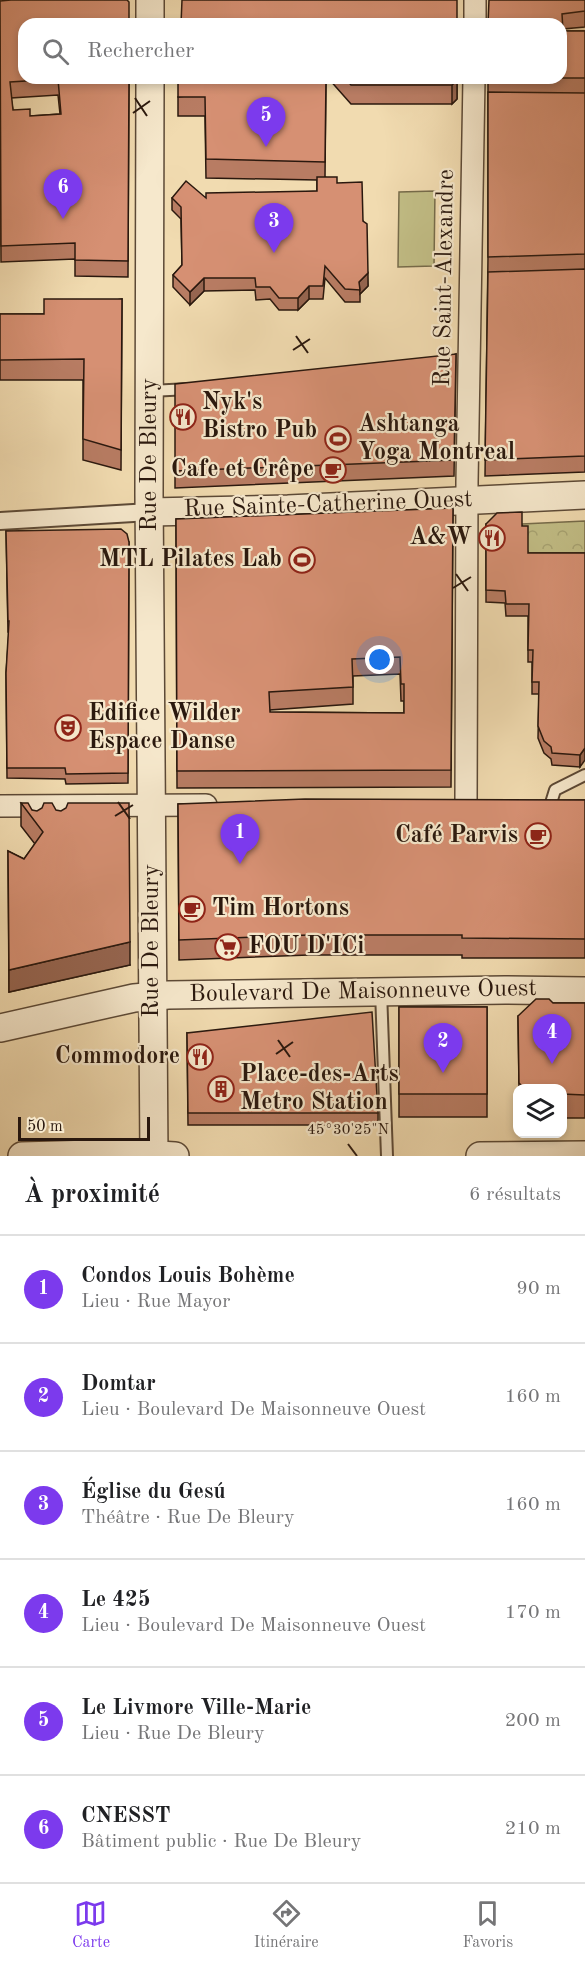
<!DOCTYPE html>
<html lang="fr">
<head>
<meta charset="utf-8">
<style>
  body { margin:0; font-family:"Old Standard TT",serif; background:#f2f2f2; color:#202124 }
  .controls { position:absolute; right:18px; bottom:18px; display:grid; overflow:hidden; border-radius:12px; box-shadow:0 3px 9px #0003 }
  .controls button { width:54px; height:54px; display:grid; place-items:center; padding:0; border:0; border-bottom:2px solid #e0e0e0; background:#fff; color:#202124; font:30px sans-serif }
  .scale { position:absolute; left:18px; bottom:15px; width:132px; box-sizing:border-box; padding-left:6px; border:3px solid #2a180e; border-top:0; font-size:16px; line-height:21px; white-space:nowrap; color:#2a180e; -webkit-text-stroke:4px #f6e8cc; paint-order:stroke }
  .you { position:absolute; left:380px; top:660px; width:21px; height:21px; margin:-15px; border:4px solid #fff; border-radius:50%; background:#1a73e8; box-shadow:0 0 0 9px #1a73e833 }
  .badge { display:grid; place-items:center; width:39px; height:39px; border-radius:50%; background:#7c3aed; color:#fff; font-size:20px; font-weight:700 }
  .pin { position:absolute; translate:-50% -50px; filter:drop-shadow(0 2px 3px #0008) }
  .pin::after { content:''; position:absolute; top:32px; width:21px; height:18px; background:inherit; clip-path:polygon(0 0,100% 0,50% 100%) }
  .list { margin:0; padding:0; list-style:none }
  h2 { display:flex; justify-content:space-between; align-items:center; height:78px; margin:0; padding:0 24px; font-size:26px }
  h2 small { font-size:20px; font-weight:400; color:#757577 }
  .list li { display:grid; grid-template-columns:39px 1fr auto; gap:18px; align-items:center; box-sizing:border-box; height:108px; padding:0 24px; border-top:2px solid #e0e0e0 }
  .list b { display:block; font-size:22px; white-space:nowrap }
  .list p { margin:0; font-size:20px; white-space:nowrap; color:#757577 }
  .list em { font-size:20px; font-style:normal; color:#757577 }
  .icon { flex:none; width:33px; height:33px; fill:none; stroke:currentColor; stroke-width:2; stroke-linecap:round; stroke-linejoin:round }
  .map { position:relative; flex:none; width:585px; height:1156px; overflow:hidden }
  .search { position:absolute; background:#fff; box-shadow:0 3px 9px #0003; left:18px; right:18px; top:18px; height:66px; display:flex; align-items:center; gap:15px; box-sizing:border-box; padding:0 21px; border-radius:18px; color:#757577; font-size:22px }
  .sheet { height:726px; background:#fff }
  nav { display:flex; justify-content:space-around; align-items:center; box-sizing:border-box; height:84px; border-top:2px solid #e0e0e0; background:#fff; font-size:16px; color:#757577 }
  nav a { display:grid; justify-items:center; gap:3px }
  nav .on { color:#7c3aed }
  .map>svg:first-child { display:block }
  .grass { fill:#c2be86; stroke:#766b4a; stroke-width:1.5 }
  .forest { fill:url(#forest-crowns); stroke:#766b4a; stroke-width:1.5 }
  .lines { fill:none; stroke-linecap:round; stroke-linejoin:round }
  .service-casing { stroke:#5c4936; stroke-width:14 }
  .pedestrian-casing { stroke:#5c4936; stroke-width:20 }
  .minor-casing { stroke:#5c4936; stroke-width:24 }
  .tertiary-casing { stroke:#5c4936; stroke-width:30 }
  .service { stroke:#f6e8cc; stroke-width:10 }
  .pedestrian { stroke:#f6e8cc; stroke-width:16 }
  .minor { stroke:#f6e8cc; stroke-width:21 }
  .tertiary { stroke:#f6e8cc; stroke-width:27 }
  .wall { fill:#b87c63; stroke:#2a180e; stroke-width:1.5; fill-rule:evenodd }
  .shaded-wall { fill:#966550; stroke:#2a180e; stroke-width:1.5 }
  .building { fill:#d69073; stroke:#2a180e; stroke-width:1.5; fill-rule:evenodd }
  .ticks { fill:none; stroke:#2a180e; stroke-width:2 }
  .labels { text-anchor:middle; dominant-baseline:central; stroke-width:4.5; stroke-linejoin:round; paint-order:stroke }
  .street-label { font-size:24px; fill:#2a180e; stroke:#f6e8cc }
  .poi-label { font-size:24px; font-weight:bold; fill:#2a180e; stroke:#f6e8cc; text-anchor:start }
  .ticks-label { font-size:15px; text-anchor:middle; fill:#2a180e; stroke:#f6e8cc; stroke-width:4.5; stroke-linejoin:round; paint-order:stroke }
</style>
</head>
<body>
<div class="map">
<svg width="585" height="1156" viewBox="0 0 585 1156">
  <defs>
    <pattern id="forest-crowns" width="20" height="18" patternUnits="userSpaceOnUse" patternTransform="scale(1.5)"><rect width="20" height="18" fill="#c2be86"/><path d="M2 6a3 3 0 1 1 6 0M12 15a3 3 0 1 1 6 0" fill="none" stroke="#a7a372"/></pattern>
  </defs>
  <rect width="100%" height="100%" fill="#f1dbb0"/>
  <filter id="stains"><feTurbulence type="fractalNoise" baseFrequency=".00333" numOctaves="4"/><feColorMatrix values="0 0 0 0 .2 0 0 0 0 .09 0 0 0 0 .02 0 0 0 .5 -.17"/></filter>
  <radialGradient id="worn" r=".72"><stop offset=".6" stop-color="#630" stop-opacity="0"/><stop offset="1" stop-color="#630" stop-opacity=".3"/></radialGradient>
  <!-- grass -->
  <polygon class="grass" points="435,191 434,266 398,267 399,192"/>
  <!-- forest -->
  <polygon class="forest" points="585,521 585,565 528,565 522,538 522,524"/>
  <g class="lines">
    <!-- service casing -->
    <g class="service-casing">
      <g id="service">
        <polyline points="150,391 189,389"/>
        <polyline points="551,803 555,790 585,775"/>
        <polyline points="381,991 387,1156"/>
      </g>
    </g>
    <!-- pedestrian casing -->
    <g class="pedestrian-casing">
      <polyline id="pedestrian" points="0,521 150,512"/>
    </g>
    <!-- minor casing -->
    <g class="minor-casing">
      <g id="minor">
        <polyline points="475,24 475,0"/>
        <polyline points="466,804 467,482 474,78"/>
        <polyline points="0,806 206,805"/>
      </g>
    </g>
    <!-- tertiary casing -->
    <g class="tertiary-casing">
      <g id="tertiary">
        <polyline points="150,24 150,0"/>
        <polyline points="150,78 149,494 154,1156"/>
        <polyline points="150,512 288,509 585,495"/>
        <polyline points="0,1028 134,998 168,995 505,990 585,991"/>
        <polyline points="22,1156 127,1153 175,1156"/>
        <polyline points="480,1156 585,1155"/>
      </g>
    </g>
    <!-- service -->
    <use href="#service" class="service"/>
    <!-- pedestrian -->
    <use href="#pedestrian" class="pedestrian"/>
    <!-- minor -->
    <use href="#minor" class="minor"/>
    <!-- tertiary -->
    <use href="#tertiary" class="tertiary"/>
  </g>
  <!-- wall -->
  <g class="wall">
    <polygon points="585,0 585,27 563,29 563,31 585,31 585,472 485,476 488,257 488,78 561,78 561,24 488,24"/>
    <path d="M0 1 129 78 128 277 75 276V259L1 262ZM58 95 60 114 30 116 13 110 11 98Z"/>
    <polygon points="326,78 325,177 337,183 363,221 368,286 360,294 360,302 345,302 325,278 323,299 309,299 298,310 279,310 270,299 256,300 255,290 204,291 190,305 173,287 173,275 182,265 181,219 172,210 172,198 206,198 317,191 317,180 206,178 205,116 178,116 178,97"/>
    <polygon points="328,78 457,78 457,99 452,104 351,104"/>
    <polygon points="122,299 121,470 83,460 83,380 0,380 0,314 44,314"/>
    <polygon points="456,354 454,476 175,488 175,471"/>
    <path d="M453 508 451 787 177 788 176 519ZM400 674 401 701H404V713L270 712V710L353 704V676Z"/>
    <polygon points="486,524 522,526 528,553 585,553 580,767 552,765 551,759 544,753 538,738 539,694 532,694 532,662 528,662 528,616 506,616 505,603 486,602"/>
    <polygon points="6,531 129,542 128,783 66,784 65,779 7,778 6,673 9,632 8,632"/>
    <polygon points="585,800 585,958 462,958 462,955 309,955 179,960 178,804"/>
    <polygon points="21,803 32,810 130,965 9,992 8,851 24,859 35,844 21,826"/>
    <polygon points="553,1003 585,1003 585,1118 562,1118 562,1089 519,1089 518,1016"/>
    <rect x="399" y="1007" width="88" height="110"/>
    <polygon points="187,1033 378,1113 378,1125 188,1125"/>
  </g>
  <!-- shaded-wall -->
  <g class="shaded-wall">
    <polygon points="457,78 457,99 452,104 452,85"/>
    <polygon points="368,273 368,286 360,294 359,282"/>
    <polygon points="204,278 204,291 190,305 190,292"/>
    <polygon points="309,286 309,299 298,310 298,298"/>
    <polygon points="585,748 585,760 580,767 580,755"/>
    <polygon points="130,942 130,965 9,992 9,970"/>
  </g>
  <!-- building -->
  <g class="building">
    <path d="M11 0H127L129 2V24H24V78H129L128 261 75 260V243L1 246 0 1ZM58 79 61 114 30 116V109L13 110 10 82Z"/>
    <polygon points="182,0 457,0 457,24 181,24"/>
    <polygon points="489,0 585,0 585,11 562,14 563,31 585,31 585,78 561,78 561,24 488,24"/>
    <polygon points="178,78 326,78 325,162 206,159 205,97 178,97"/>
    <polygon points="345,78 457,78 457,80 452,85 351,85"/>
    <polygon points="488,92 585,93 585,254 488,257"/>
    <polygon points="317,177 337,177 337,183 362,182 363,221 367,224 368,273 359,282 360,290 345,289 325,266 323,286 309,286 298,298 279,298 270,287 256,287 255,278 204,278 190,292 173,275 182,265 181,207 172,198 186,181 206,198 206,193 317,191"/>
    <polygon points="585,269 585,456 485,460 488,272"/>
    <polygon points="44,299 122,299 121,450 83,439 84,359 0,360 0,314 44,314"/>
    <polygon points="456,354 454,460 175,471 175,384"/>
    <path d="M453 508 451 770 177 771 176 519ZM400 657 401 684H404V713L270 712 269 692 353 687 352 659Z"/>
    <polygon points="522,512 522,526 528,526 528,553 585,553 585,748 580,755 552,753 551,747 544,741 538,726 539,682 532,682 533,650 528,650 529,604 506,604 505,591 486,590 486,524 497,513"/>
    <polygon points="121,529 127,534 129,542 128,773 66,774 65,768 7,768 6,673 9,621 8,621 6,531"/>
    <polygon points="305,799 585,800 585,939 462,938 462,935 309,935 179,940 178,804"/>
    <polygon points="21,803 28,803 32,810 37,811 42,808 44,803 52,803 56,810 61,811 66,808 68,803 129,803 130,942 9,970 8,851 24,859 43,832"/>
    <polygon points="536,999 549,999 553,1003 585,1003 585,1095 562,1094 562,1089 525,1089 519,1083 518,1016"/>
    <rect x="399" y="1007" width="88" height="87"/>
    <polygon points="372,1012 378,1113 188,1113 187,1033"/>
  </g>
  <!-- ticks -->
  <path class="ticks" d="M135 98 147 116M133 113 150 101M296 336 308 353M293 350 310 339M456 574 468 591M453 588 471 577M118 802 130 819M115 816 133 805M278 1040 290 1057M276 1054 293 1042M348 1144 357 1156"/>
  <!-- icons -->
  <defs>
    <g id="restaurant-ring" transform="scale(1.35)"><circle r="9.5" fill="#f6e8cc" stroke="#8f2418" stroke-width="1.5"/><path d="M-5-6h1v4h1v-4h1v4h1v-4h1v5L-1.5 .5V6h-2V.5L-5-1ZM5-6V6H3V1.5H1.5Q1.5-4 5-6Z" fill="#8f2418"/></g>
    <g id="stadium-ring" transform="scale(1.35)"><circle r="9.5" fill="#f6e8cc" stroke="#8f2418" stroke-width="1.5"/><path d="M0-5a6.5 5 0 1 0 0 10a6.5 5 0 1 0 0-10ZM-3.5-1.8h7v3.6h-7Z" fill="#8f2418"/></g>
    <g id="cafe-ring" transform="scale(1.35)"><circle r="9.5" fill="#f6e8cc" stroke="#8f2418" stroke-width="1.5"/><path d="M-5.5-4.5H6V0H3Q3 3.5 0 3.5H-2.5Q-5.5 3.5-5.5 0ZM3-3.2v2h1.7v-2ZM-6 4.5H4V6H-6Z" fill="#8f2418"/></g>
    <g id="theatre-ring" transform="scale(1.35)"><circle r="9.5" fill="#f6e8cc" stroke="#8f2418" stroke-width="1.5"/><path d="M-5-5.5Q0-4 5-5.5V0Q5 5 0 6Q-5 5-5 0ZM-3.3-2.5H-1v1.5H-3.3ZM1-2.5H3.3v1.5H1ZM-2.8 1Q0 5.5 2.8 1Z" fill="#8f2418"/></g>
    <g id="supermarket-ring" transform="scale(1.35)"><circle r="9.5" fill="#f6e8cc" stroke="#8f2418" stroke-width="1.5"/><path d="M-6-5.5h2.5l.6 2H6L4.5 2H-2.5L-4.4-4H-6ZM-1.5 3.2a1.3 1.3 0 1 0 .1 0ZM3 3.2a1.3 1.3 0 1 0 .1 0Z" fill="#8f2418"/></g>
    <g id="building-ring" transform="scale(1.35)"><circle r="9.5" fill="#f6e8cc" stroke="#8f2418" stroke-width="1.5"/><path d="M-4-6H4V6H1V3H-1V6H-4ZM-2.5-4.3h1.7v1.8h-1.7ZM.8-4.3h1.7v1.8H.8ZM-2.5-1h1.7V.8h-1.7ZM.8-1h1.7V.8H.8Z" fill="#8f2418"/></g>
  </defs>
  <g fill-rule="evenodd">
    <use href="#restaurant-ring" x="183" y="417"/>
    <use href="#stadium-ring" x="338" y="439"/>
    <use href="#cafe-ring" x="333" y="470"/>
    <use href="#restaurant-ring" x="492" y="538"/>
    <use href="#stadium-ring" x="302" y="560"/>
    <use href="#theatre-ring" x="68" y="728"/>
    <use href="#cafe-ring" x="538" y="836"/>
    <use href="#cafe-ring" x="192" y="909"/>
    <use href="#supermarket-ring" x="228" y="947"/>
    <use href="#restaurant-ring" x="200" y="1057"/>
    <use href="#building-ring" x="221" y="1089"/>
  </g>
  <g class="labels">
    <!-- street labels -->
    <g class="street-label">
      <text transform="translate(445 278) rotate(-89)">Rue Saint-Alexandre</text>
      <text transform="translate(150 455) rotate(-90)">Rue De Bleury</text>
      <text transform="translate(328 505) rotate(-2)">Rue Sainte-Catherine Ouest</text>
      <text transform="translate(152 941) rotate(-90)">Rue De Bleury</text>
      <text transform="translate(363 992) rotate(-1)">Boulevard De Maisonneuve Ouest</text>
    </g>
    <!-- poi labels -->
    <g class="poi-label">
      <text x="202" y="403">Nyk's<tspan x="202" dy="28">Bistro Pub</tspan></text>
      <text x="358" y="425">Ashtanga<tspan x="358" dy="28">Yoga Montreal</tspan></text>
      <text x="314" y="470" text-anchor="end">Cafe et Crêpe</text>
      <text x="472" y="538" text-anchor="end">A&amp;W</text>
      <text x="282" y="560" text-anchor="end">MTL Pilates Lab</text>
      <text x="88" y="714">Edifice Wilder<tspan x="88" dy="28">Espace Danse</tspan></text>
      <text x="518" y="836" text-anchor="end">Café Parvis</text>
      <text x="212" y="909">Tim Hortons</text>
      <text x="248" y="947">FOU D'ICi</text>
      <text x="180" y="1057" text-anchor="end">Commodore</text>
      <text x="240" y="1075">Place-des-Arts<tspan x="240" dy="28">Metro Station</tspan></text>
    </g>
  </g>
  <g class="ticks-label">
    <text x="348" y="1134">45°30'25"N</text>
  </g>
  <rect width="100%" height="100%" filter="url(#stains)"/>
  <rect width="100%" height="100%" fill="url(#worn)"/>
</svg>
<div class="controls">
<button><svg class="icon" aria-label="layers" viewBox="0 0 24 24"><path d="M12 4l9 5-9 5-9-5zM3 14l9 5 9-5"/></svg></button>
</div>
<div class="scale">50 m</div>
<div class="you"></div>
<div class="pin badge" style="left:240px;top:864px">1</div>
<div class="pin badge" style="left:443px;top:1073px">2</div>
<div class="pin badge" style="left:274px;top:253px">3</div>
<div class="pin badge" style="left:552px;top:1064px">4</div>
<div class="pin badge" style="left:266px;top:147px">5</div>
<div class="pin badge" style="left:63px;top:219px">6</div>
<div class="search"><svg class="icon" aria-label="search" viewBox="0 0 24 24"><circle cx="10" cy="10" r="6"/><path d="M15 15l6 6"/></svg>Rechercher</div>
</div>
<section class="sheet">
<h2>À proximité<small>6 résultats</small></h2>
<ul class="list">
<li><span class="badge">1</span><div><b>Condos Louis Bohème</b><p>Lieu · Rue Mayor</p></div><em>90 m</em></li>
<li><span class="badge">2</span><div><b>Domtar</b><p>Lieu · Boulevard De Maisonneuve Ouest</p></div><em>160 m</em></li>
<li><span class="badge">3</span><div><b>Église du Gesú</b><p>Théâtre · Rue De Bleury</p></div><em>160 m</em></li>
<li><span class="badge">4</span><div><b>Le 425</b><p>Lieu · Boulevard De Maisonneuve Ouest</p></div><em>170 m</em></li>
<li><span class="badge">5</span><div><b>Le Livmore Ville-Marie</b><p>Lieu · Rue De Bleury</p></div><em>200 m</em></li>
<li><span class="badge">6</span><div><b>CNESST</b><p>Bâtiment public · Rue De Bleury</p></div><em>210 m</em></li>
</ul>
</section>
<nav>
<a class="on"><svg class="icon" aria-label="map" viewBox="0 0 24 24"><path d="M3 6l6-2 6 2 6-2v14l-6 2-6-2-6 2zM9 4v14M15 6v14"/></svg>Carte</a>
<a><svg class="icon" aria-label="directions" viewBox="0 0 24 24"><path d="M12 3l9 9-9 9-9-9zM9 14v-3h6M13 9l2 2-2 2"/></svg>Itinéraire</a>
<a><svg class="icon" aria-label="saved" viewBox="0 0 24 24"><path d="M7 4h10v16l-5-4-5 4z"/></svg>Favoris</a>
</nav>
</body>
</html>
